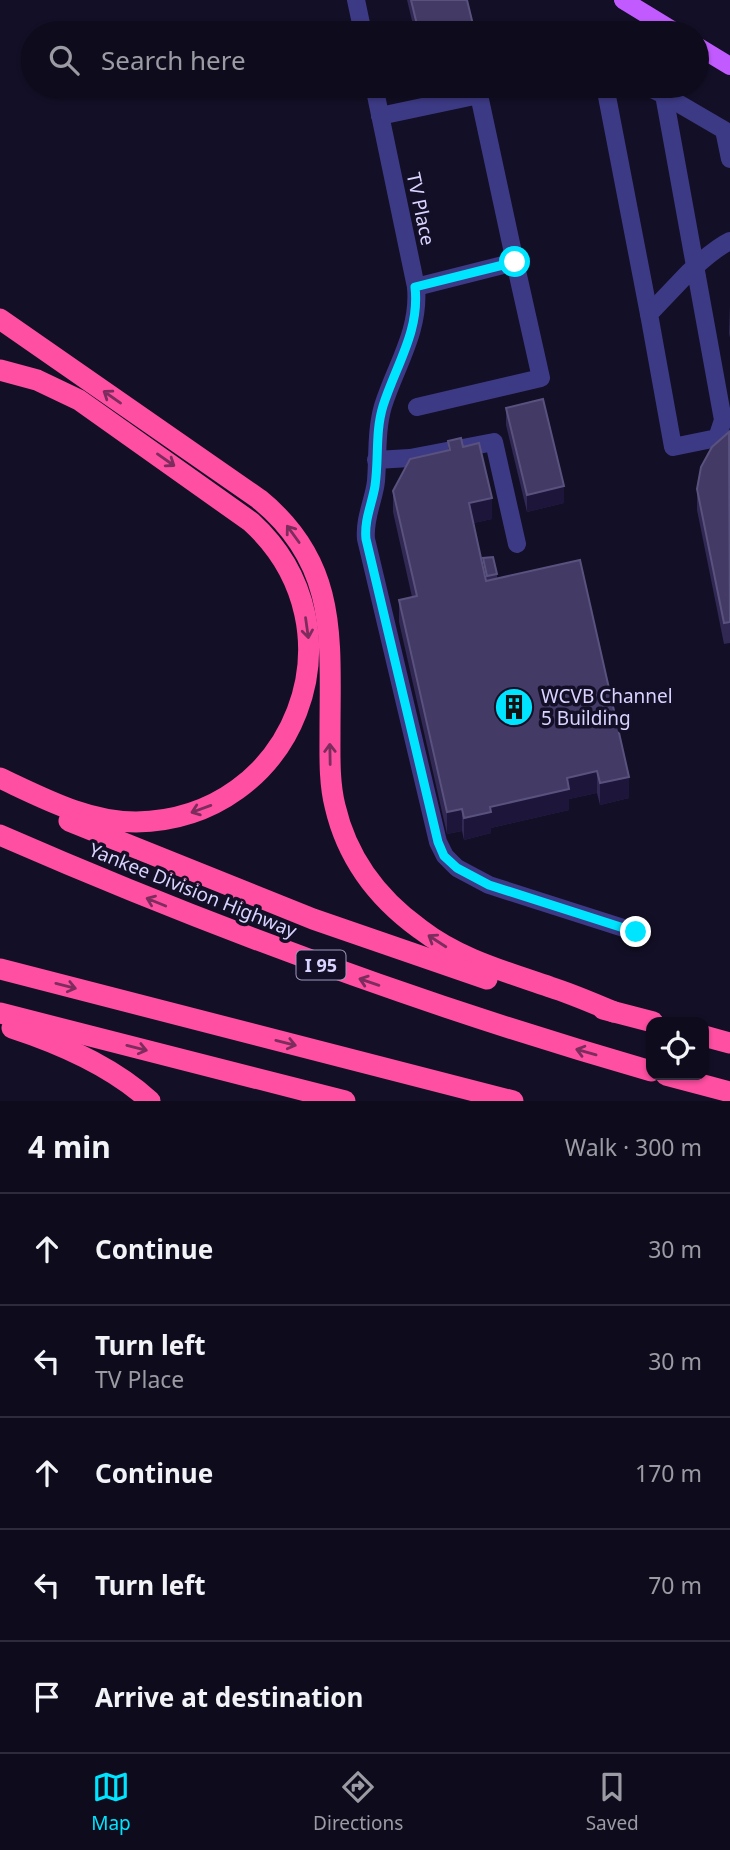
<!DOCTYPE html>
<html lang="en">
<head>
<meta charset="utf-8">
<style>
  body { margin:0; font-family:"Noto Sans",sans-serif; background:#1c1929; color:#f1f3f6 }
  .controls { position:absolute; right:21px; bottom:21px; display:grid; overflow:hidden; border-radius:14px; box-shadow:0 2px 5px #0004 }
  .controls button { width:63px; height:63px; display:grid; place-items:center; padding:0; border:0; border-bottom:2px solid #2e2b3b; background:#0e0b1c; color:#f1f3f6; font:35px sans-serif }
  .stop { position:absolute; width:21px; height:21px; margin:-16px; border:5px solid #00e5ff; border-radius:50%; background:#fff }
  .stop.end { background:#00e5ff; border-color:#fff; box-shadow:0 2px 7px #0008 }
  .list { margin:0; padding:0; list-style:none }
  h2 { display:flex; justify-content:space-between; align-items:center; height:91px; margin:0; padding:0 28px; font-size:30px }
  h2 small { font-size:23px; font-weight:400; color:#9b9ba3 }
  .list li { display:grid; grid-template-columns:46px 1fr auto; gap:21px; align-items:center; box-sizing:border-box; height:112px; padding:0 28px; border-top:2px solid #2e2b3b }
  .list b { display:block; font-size:26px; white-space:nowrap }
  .list p { margin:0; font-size:23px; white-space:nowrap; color:#9b9ba3 }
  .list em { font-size:23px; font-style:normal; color:#9b9ba3 }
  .icon { flex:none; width:38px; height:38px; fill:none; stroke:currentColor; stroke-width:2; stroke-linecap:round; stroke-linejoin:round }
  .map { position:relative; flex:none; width:730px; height:1101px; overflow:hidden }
  .search { position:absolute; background:#0e0b1c; box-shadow:0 2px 5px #0004; left:21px; right:21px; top:21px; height:77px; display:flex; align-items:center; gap:18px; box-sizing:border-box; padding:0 24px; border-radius:38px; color:#9b9ba3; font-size:26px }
  .sheet { height:651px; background:#0e0b1c }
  nav { display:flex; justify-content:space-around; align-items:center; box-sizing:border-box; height:98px; border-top:2px solid #2e2b3b; background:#0e0b1c; font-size:19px; color:#9b9ba3 }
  nav a { display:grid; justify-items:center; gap:4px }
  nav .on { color:#00e5ff }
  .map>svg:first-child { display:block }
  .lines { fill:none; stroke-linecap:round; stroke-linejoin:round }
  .minor { stroke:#3d3a85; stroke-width:18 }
  .major { stroke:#c25bff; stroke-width:18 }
  .highway { stroke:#ff4fa3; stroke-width:21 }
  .wall { fill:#312854 }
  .shaded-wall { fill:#1d163a }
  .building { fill:#433a66; stroke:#5a527e; stroke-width:2 }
  .oneway { stroke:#7d2c5e }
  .route { stroke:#00e5ff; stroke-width:9 }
  .labels { text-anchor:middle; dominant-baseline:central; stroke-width:7; stroke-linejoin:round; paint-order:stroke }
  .shield { fill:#130f26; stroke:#9e99be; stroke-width:2 }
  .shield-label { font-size:18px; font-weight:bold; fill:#d9d4ff }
  .street-label { font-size:19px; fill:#d9d4ff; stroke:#130f26 }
  .poi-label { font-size:19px; fill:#d9d4ff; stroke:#130f26; text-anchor:start }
</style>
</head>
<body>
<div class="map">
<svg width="730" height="1101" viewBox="0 0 730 1101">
  <rect width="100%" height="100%" fill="#130f26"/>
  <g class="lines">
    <!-- minor -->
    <g class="minor">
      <polyline points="356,0 363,33"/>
      <path d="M374 86 416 287C420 331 396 365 383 406 376 430 378 455 376 481 374 500 364 518 366 539L438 842 445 856 457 868 489 885 636 932"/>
      <polyline points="605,86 649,314"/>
      <path d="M646 86 664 95 723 420 717 438 673 447 649 314 689 272C702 261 715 248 730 241"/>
      <polyline points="664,95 724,130 730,159"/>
      <polyline points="380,116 479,95 515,262"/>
      <polyline points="416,287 515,262 541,378 417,407"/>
      <polyline points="376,460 410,458 494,442 517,544"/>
    </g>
    <!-- major -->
    <g class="major">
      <polyline points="623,0 677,33"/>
      <polyline points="697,46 730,66"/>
    </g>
    <!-- highway -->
    <g class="highway">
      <path d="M0 319 259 499C339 564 330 639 330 732 330 756 329 782 335 806 347 858 377 898 420 929 459 959 504 971 550 987 572 994 593 1003 614 1012"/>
      <path d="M0 370 37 380 79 400 251 522C368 629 295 820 136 822 87 822 43 798 0 778"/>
      <polyline points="69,821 313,919 487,979"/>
      <path d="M0 835C213 928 428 1007 651 1071"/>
      <polyline points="0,969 513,1101"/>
      <polyline points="603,1009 653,1022"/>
      <polyline points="0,1013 345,1101"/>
      <path d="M12 1028C61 1044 112 1066 150 1101"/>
      <polyline points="704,1036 730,1043"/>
      <polyline points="666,1075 730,1092"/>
    </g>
  </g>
  <!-- wall -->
  <g class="wall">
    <polygon points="407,0 467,0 475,33 415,33"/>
    <polygon points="730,305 730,338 729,333"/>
    <polygon points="506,408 564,503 527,512 506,425"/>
    <polygon points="730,432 730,643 724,644 697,510 697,489"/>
    <polygon points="448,441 463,447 492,519 473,523 486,581 483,558 497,574 497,579 629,798 600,805 597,793 569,799 569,810 491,828 491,833 464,840 462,831 447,834 399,622 399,600 412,597 393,512 393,491 448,450"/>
  </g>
  <!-- shaded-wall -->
  <g class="shaded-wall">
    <polygon points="564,486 564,503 527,512 527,495"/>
    <polygon points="492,498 492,519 469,524 469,503"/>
    <polygon points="597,771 597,793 569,799 569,810 491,828 491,833 464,840 464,818 490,807 567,778"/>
    <polygon points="629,777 629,798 600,805 600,783"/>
    <polygon points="462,809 462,831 447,834 447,812"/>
  </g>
  <!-- building -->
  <g class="building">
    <polygon points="411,0 467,0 475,33 419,33"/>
    <polygon points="543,399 564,486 527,495 506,408"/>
    <polygon points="729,432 730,622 724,623 697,489 701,467 712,447"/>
    <polygon points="461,438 463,447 479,443 492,498 469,503 486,581 580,560 629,777 600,783 597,771 567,778 569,789 490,807 491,812 464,818 462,809 447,812 399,600 417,596 393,491 410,459 450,450 448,441"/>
    <polygon points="493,557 497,574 487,576 483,558"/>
  </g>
  <!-- one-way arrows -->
  <defs><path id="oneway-shaft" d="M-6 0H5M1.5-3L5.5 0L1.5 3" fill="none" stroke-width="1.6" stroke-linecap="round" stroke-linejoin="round" transform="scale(1.75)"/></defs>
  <g class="oneway">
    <use href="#oneway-shaft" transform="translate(112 397) rotate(-145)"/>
    <use href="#oneway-shaft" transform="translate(166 460) rotate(35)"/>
    <use href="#oneway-shaft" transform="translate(293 534) rotate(-126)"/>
    <use href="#oneway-shaft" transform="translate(307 628) rotate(82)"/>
    <use href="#oneway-shaft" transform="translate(330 754) rotate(-91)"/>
    <use href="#oneway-shaft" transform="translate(201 809) rotate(160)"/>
    <use href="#oneway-shaft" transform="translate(156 902) rotate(-158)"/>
    <use href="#oneway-shaft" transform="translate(437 941) rotate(-147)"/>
    <use href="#oneway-shaft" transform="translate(369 982) rotate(-161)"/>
    <use href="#oneway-shaft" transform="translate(66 986) rotate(14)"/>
    <use href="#oneway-shaft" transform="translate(286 1043) rotate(14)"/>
    <use href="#oneway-shaft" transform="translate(137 1048) rotate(14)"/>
    <use href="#oneway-shaft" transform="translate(586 1052) rotate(-164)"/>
  </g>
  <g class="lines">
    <!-- route -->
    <path class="route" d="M515 262 415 287C420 331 396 365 383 406 375 432 379 459 375 486 372 504 364 520 366 539L438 842 444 856 457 868 489 885 636 932"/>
  </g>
  <!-- icons -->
  <defs>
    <g id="building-disc" transform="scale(2.0125)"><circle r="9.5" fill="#00e5ff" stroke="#130f26"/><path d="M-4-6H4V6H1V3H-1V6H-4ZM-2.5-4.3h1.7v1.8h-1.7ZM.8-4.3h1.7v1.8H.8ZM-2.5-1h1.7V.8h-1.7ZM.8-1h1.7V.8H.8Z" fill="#111"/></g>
  </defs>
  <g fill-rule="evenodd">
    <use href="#building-disc" x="514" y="707"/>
  </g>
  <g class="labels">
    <!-- shield labels -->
    <rect class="shield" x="296.5" y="950.5" width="49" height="29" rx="5"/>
    <g class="shield-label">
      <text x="321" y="965">I 95</text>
    </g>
    <!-- street labels -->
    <g class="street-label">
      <text transform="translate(421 209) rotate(78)">TV Place</text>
      <text transform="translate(193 890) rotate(22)">Yankee Division Highway</text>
    </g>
    <!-- poi labels -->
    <g class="poi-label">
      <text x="541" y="696">WCVB Channel<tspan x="541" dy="22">5 Building</tspan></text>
    </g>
  </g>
</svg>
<div class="controls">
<button><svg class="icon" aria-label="locate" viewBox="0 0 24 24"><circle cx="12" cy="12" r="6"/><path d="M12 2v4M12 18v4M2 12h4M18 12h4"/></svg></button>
</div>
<div class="stop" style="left:515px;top:262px"></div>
<div class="stop end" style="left:636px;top:932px"></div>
<div class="search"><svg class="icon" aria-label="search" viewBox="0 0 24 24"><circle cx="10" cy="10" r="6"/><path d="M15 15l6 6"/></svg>Search here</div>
</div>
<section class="sheet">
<h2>4 min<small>Walk · 300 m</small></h2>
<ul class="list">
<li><svg class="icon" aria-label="ahead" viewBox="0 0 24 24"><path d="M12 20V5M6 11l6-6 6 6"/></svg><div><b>Continue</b></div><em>30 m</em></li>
<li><svg class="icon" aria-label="left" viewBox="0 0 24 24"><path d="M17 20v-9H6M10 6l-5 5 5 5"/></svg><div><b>Turn left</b><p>TV Place</p></div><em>30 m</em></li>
<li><svg class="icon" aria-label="ahead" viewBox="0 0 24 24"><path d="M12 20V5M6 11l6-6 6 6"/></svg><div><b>Continue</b></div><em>170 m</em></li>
<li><svg class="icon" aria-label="left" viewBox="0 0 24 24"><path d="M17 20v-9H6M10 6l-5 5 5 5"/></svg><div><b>Turn left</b></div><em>70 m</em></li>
<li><svg class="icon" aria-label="arrive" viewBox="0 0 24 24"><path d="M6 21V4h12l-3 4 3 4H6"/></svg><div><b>Arrive at destination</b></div></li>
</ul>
</section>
<nav>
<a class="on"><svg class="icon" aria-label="map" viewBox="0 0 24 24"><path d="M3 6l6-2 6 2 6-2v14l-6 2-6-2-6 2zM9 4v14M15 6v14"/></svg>Map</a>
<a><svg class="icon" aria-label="directions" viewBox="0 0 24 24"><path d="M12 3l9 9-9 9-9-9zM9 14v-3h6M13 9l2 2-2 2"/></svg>Directions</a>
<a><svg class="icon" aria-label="saved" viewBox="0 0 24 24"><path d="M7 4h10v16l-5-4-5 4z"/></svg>Saved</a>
</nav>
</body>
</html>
